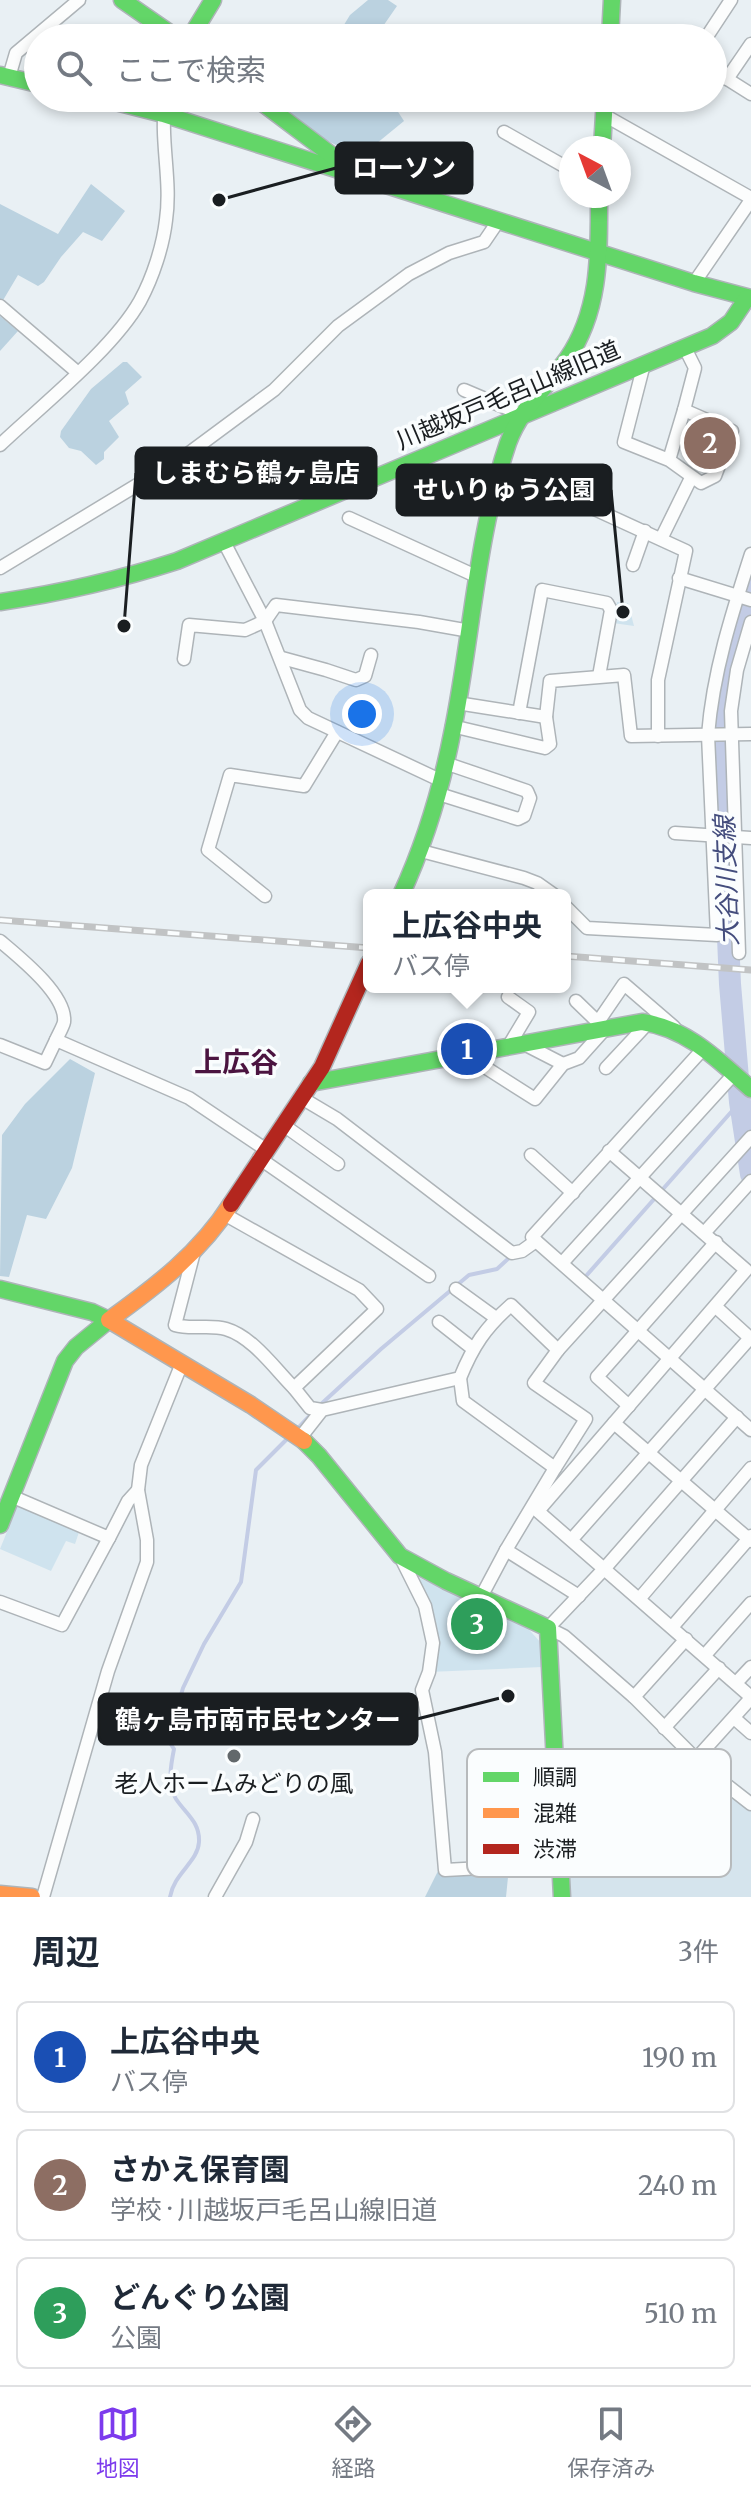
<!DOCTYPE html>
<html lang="ja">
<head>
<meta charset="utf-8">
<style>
  body { margin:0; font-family:Merriweather,"Noto Sans JP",serif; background:#f6f6f7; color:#1f2937 }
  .compass { position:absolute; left:559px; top:136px; width:72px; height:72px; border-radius:50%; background:#fff; box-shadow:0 4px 12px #0003; rotate:319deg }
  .you { position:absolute; left:362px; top:714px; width:28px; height:28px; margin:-20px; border:6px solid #fff; border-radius:50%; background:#1a73e8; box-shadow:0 0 0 12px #1a73e833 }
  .badge { display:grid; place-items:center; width:52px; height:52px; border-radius:50%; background:#7c3aed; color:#fff; font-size:26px; font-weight:700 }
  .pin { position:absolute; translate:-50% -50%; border:4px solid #fff; box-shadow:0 2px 8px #0006 }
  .popup { position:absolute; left:363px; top:889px; width:208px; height:104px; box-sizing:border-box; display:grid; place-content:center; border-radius:12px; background:#fff; filter:drop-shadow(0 2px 6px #0005); font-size:26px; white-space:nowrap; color:#747a83 }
  .popup b { font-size:30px; color:#1f2937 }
  .popup::after { content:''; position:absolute; left:50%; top:100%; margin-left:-16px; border:16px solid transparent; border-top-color:#fff }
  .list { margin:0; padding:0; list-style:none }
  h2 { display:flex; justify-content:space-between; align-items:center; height:104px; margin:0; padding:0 32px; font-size:34px }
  h2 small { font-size:26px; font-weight:400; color:#747a83 }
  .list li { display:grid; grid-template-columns:52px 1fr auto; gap:24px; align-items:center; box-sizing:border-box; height:112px; margin:0 16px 16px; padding:0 16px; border:2px solid #e0e1e3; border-radius:12px }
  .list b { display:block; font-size:30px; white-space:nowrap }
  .list p { margin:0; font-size:26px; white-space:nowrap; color:#747a83 }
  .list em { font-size:26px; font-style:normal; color:#747a83 }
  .icon { flex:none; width:44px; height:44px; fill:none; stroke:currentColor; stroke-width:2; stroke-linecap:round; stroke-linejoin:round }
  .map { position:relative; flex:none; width:751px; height:1897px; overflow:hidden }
  .search { position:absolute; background:#fff; box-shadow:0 4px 12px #0003; left:24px; right:24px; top:24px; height:88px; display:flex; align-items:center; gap:20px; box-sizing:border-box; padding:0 28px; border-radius:44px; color:#747a83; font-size:30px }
  .sheet { height:488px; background:#fff }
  nav { display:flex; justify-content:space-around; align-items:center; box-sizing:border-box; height:112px; border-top:2px solid #e0e1e3; background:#fff; font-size:22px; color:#747a83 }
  nav a { display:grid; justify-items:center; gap:4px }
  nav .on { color:#7c3aed }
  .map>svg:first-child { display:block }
  .built { fill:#d5e4ed }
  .green { fill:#cfe3ee }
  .forest { fill:#bbd2e0 }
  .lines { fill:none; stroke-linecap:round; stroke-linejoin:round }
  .stream { stroke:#c3cce5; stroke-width:4 }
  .river { stroke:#c3cce5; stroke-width:22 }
  .street-casing { stroke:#aeb4b8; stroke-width:15 }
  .fast-casing { stroke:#aeb4b8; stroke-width:19 }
  .slow-casing { stroke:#aeb4b8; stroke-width:19 }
  .jam-casing { stroke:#aeb4b8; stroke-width:19 }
  .street { stroke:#fcfdfd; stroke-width:12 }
  .fast { stroke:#63d668; stroke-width:16 }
  .slow { stroke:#ff974d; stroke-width:16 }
  .jam { stroke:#b3261e; stroke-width:16 }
  .rail-casing { stroke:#c1c3c4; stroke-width:7 }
  .rail { stroke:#fafdfe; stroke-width:4; stroke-dasharray:12; stroke-linecap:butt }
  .poi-dot { fill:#62686b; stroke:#fafdfe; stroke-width:3 }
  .labels { text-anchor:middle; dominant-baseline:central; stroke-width:7; stroke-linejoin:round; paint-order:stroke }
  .street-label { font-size:24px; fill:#1a1e21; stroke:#fafdfe }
  .poi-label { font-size:24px; fill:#1a1e21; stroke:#fafdfe }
  .water-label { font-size:26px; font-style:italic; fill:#444d7d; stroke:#fafdfe }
  .quarter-label { font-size:28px; font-weight:bold; fill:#4b1440; stroke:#fafdfe }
  .key { fill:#fafdfe; stroke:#b7babc; stroke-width:2 }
  .key-label { font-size:22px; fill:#1a1e21 }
  .leader { fill:none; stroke:#1a1e21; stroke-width:3 }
  .callout-dot { fill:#1a1e21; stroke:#fafdfe; stroke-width:3 }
  .callout { fill:#1a1e21; stroke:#1a1e21; stroke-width:3 }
  .callout-label { font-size:26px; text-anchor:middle; font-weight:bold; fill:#fff }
</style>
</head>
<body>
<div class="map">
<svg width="751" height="1897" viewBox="0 0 751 1897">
  <rect width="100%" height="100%" fill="#e9f0f4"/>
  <!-- built -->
  <polygon class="built" points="706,1769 751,1804 751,1897 562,1897 558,1816 702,1809"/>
  <!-- green -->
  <g class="green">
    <polygon points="617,602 628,603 634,626 613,623"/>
    <polygon points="19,1502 80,1529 75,1544 66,1541 51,1571 0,1549"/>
    <polygon points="415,1576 524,1624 541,1643 542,1667 429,1672 433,1643"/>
  </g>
  <!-- forest -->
  <g class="forest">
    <polygon points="368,0 388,0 397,6 379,32 384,38 336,38 350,15"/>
    <polygon points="297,98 389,98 404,121 360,157 308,131 288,112"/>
    <polygon points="91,184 125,211 102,241 83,232 61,257 44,282 38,286 18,275 2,302 0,300 0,204 58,234"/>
    <polygon points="0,316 18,331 0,351"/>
    <polygon points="123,362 127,362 142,377 125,392 129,404 109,421 119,437 104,452 104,459 96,465 81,451 69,448 60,437 61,431 91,389"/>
    <polygon points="70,1059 95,1073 72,1168 46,1219 27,1215 9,1277 0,1276 2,1135 25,1104"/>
    <polygon points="440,1867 474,1875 508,1877 506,1897 425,1897"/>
  </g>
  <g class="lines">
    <!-- stream -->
    <g class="stream">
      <polyline points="586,1276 740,1102"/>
      <polyline points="319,1406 381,1349 469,1275 497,1269 509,1258"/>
      <polyline points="297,1429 313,1412"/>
      <path d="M170 1897C174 1873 198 1862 199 1842 200 1822 186 1814 176 1799 167 1785 171 1764 174 1749L168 1740 183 1688 204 1644 241 1582 256 1470 291 1435"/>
    </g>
    <!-- river -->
    <polyline class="river" points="751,590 729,659 719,727 730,984 740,1102 751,1174"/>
    <!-- street casing -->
    <g class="street-casing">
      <g id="street">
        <polyline points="706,38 731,0"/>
        <polyline points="713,70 751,94"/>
        <polyline points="9,77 16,53 79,0"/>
        <polyline points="727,79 751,44"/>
        <polyline points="604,115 751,198"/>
        <polyline points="504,132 571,170"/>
        <polyline points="694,283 751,200"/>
        <polyline points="0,306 77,372"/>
        <polyline points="644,364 624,442 669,460 701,483 715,476 732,431 684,410 669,460"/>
        <polyline points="464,390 523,415"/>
        <polyline points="684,410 695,368 685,348"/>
        <path d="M0 445C41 406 113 349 140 301 153 277 163 246 166 220 172 179 159 138 166 98"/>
        <polyline points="418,460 423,471 484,504 493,506"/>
        <polyline points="499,480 590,507 686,551 658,680 658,736"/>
        <polyline points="349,518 478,577"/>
        <polyline points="661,539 691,478"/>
        <polyline points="224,542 265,621 300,710 308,718 442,781"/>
        <polyline points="633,565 645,531"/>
        <polyline points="0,568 185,456 274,390 338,326 409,274 449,253 484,242 499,220"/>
        <polyline points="679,578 751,600"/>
        <polyline points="282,658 326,670 356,680 365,676 371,655"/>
        <polyline points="184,659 189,625 245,630 265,621 276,605 419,622 470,631"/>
        <polyline points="457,703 546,717"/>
        <polyline points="519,713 542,590 607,603 611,610 599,676"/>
        <polyline points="452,726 545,748 550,744 546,717 550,681 624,675 631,736 751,734"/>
        <polyline points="439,794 518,819 524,816 530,798 527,791 445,763"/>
        <polyline points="675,833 751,838"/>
        <polyline points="421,851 524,878 537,883 554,895"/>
        <polyline points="265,896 208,850 230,775 304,786 337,732"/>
        <path d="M565 906 587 928 717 935 708 735C713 672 732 613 751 554"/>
        <path d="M0 941C19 957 67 995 64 1022 63 1027 58 1035 56 1040L189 1098 265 1149"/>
        <polyline points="739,953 731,711 737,670 751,622"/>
        <polyline points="598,1022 624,984 674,1027"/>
        <polyline points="524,1044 563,1064"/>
        <polyline points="0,1045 45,1063 56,1040"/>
        <polyline points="508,1047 529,1012 508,997"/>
        <polyline points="466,1055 535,1099 563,1064 579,1058 605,1029 576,1001"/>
        <polyline points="606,1068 649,1022"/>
        <polyline points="300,1097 337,1119 512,1253 522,1251 536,1241 532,1237 703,1049"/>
        <polyline points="282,1124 338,1164"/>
        <polyline points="531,1155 573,1193"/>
        <polyline points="259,1158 429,1276"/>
        <polyline points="224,1214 359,1290 377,1309 294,1388 310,1408 322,1410"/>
        <polyline points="705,1232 751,1181"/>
        <polyline points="536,1241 751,1430"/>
        <path d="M194 1252 175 1325C191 1330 210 1324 226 1329 253 1337 275 1369 294 1388"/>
        <polyline points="563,1262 734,1074"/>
        <polyline points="456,1289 496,1318"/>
        <polyline points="439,1322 472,1348"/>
        <polyline points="460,1378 463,1401 555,1468 506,1550 579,1596"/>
        <polyline points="629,1406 597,1377 716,1242"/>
        <polyline points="737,1417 605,1568 548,1628 564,1636 634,1697 706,1769 751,1804"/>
        <polyline points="614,1423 751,1541"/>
        <path d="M300 1438 322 1410 460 1378C473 1346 485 1328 511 1305L558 1350 751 1137"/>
        <polyline points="555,1468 586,1419 534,1383 558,1350"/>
        <polyline points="11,1496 109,1538 128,1501 138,1490"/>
        <polyline points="533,1507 751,1697"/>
        <polyline points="538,1511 746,1270 609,1151"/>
        <polyline points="572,1539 750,1338 716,1307"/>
        <polyline points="400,1556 425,1606 433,1643 429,1672 422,1690 435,1752 445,1870 560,1864"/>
        <polyline points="481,1597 506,1550"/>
        <polyline points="640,1598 751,1468"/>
        <polyline points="0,1602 62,1625 109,1538"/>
        <polyline points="673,1626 751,1536"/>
        <polyline points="705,1655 751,1603"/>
        <polyline points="736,1683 751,1667"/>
        <polyline points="634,1697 686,1639"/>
        <polyline points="734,1718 751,1733"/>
        <polyline points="664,1728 719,1668"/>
        <polyline points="696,1759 751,1698"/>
        <polyline points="555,1768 647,1765 650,1811"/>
        <polyline points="558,1816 702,1809 708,1804 706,1769"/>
        <polyline points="43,1897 108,1671 147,1562 147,1540 138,1490 141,1465 182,1363"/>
        <polyline points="215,1897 246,1842 253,1819"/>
      </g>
    </g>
    <!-- fast casing -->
    <g class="fast-casing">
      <g id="fast">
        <polyline points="122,0 177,38"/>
        <polyline points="190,38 213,0"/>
        <polyline points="610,38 612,0"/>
        <polyline points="0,75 38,84"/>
        <polyline points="100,98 163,114 694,283 751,298"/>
        <polyline points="256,98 354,172"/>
        <polyline points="602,148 605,98"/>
        <path d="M0 602C61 593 118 580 177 561L712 336 731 322 747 298"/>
        <path d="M401 895C425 843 441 790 452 734 472 638 476 537 508 443 520 409 547 387 567 359 601 310 599 253 599 196"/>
        <path d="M311 1083 642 1022C687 1028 718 1060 751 1089"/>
        <polyline points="0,1289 92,1312 109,1320 76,1347 65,1361 0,1525"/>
        <polyline points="304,1441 319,1456 400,1556 446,1581 548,1628 562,1897"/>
      </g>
    </g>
    <!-- slow casing -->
    <g class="slow-casing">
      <g id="slow">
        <path d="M231 1204C200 1253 155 1287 109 1320L251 1405 304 1441"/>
        <polyline points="0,1894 32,1897"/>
      </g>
    </g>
    <!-- jam casing -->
    <g class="jam-casing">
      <polyline id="jam" points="231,1204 322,1067 369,963"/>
    </g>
    <!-- street -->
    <use href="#street" class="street"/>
    <!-- fast -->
    <use href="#fast" class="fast"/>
    <!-- slow -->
    <use href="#slow" class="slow"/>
    <!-- jam -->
    <use href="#jam" class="jam"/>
    <!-- rail casing -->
    <g class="rail-casing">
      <g id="rail">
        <polyline points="0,920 369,948"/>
        <polyline points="565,956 751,970"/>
      </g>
    </g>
    <!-- rail -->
    <use href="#rail" class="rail"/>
  </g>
  <!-- markers -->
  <circle class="poi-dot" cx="234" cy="1756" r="8"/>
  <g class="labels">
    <!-- street labels -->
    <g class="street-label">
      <text transform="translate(508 395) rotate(-23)">川越坂戸毛呂山線旧道</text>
    </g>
    <!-- poi labels -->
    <g class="poi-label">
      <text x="234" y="1783">老人ホームみどりの風</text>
    </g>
    <!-- water labels -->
    <g class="water-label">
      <text transform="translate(726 881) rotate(-92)">大谷川支線</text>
    </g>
    <!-- quarter labels -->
    <g class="quarter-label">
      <text x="236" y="1062">上広谷</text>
    </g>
  </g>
  <!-- legend -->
  <rect x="467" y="1749" width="264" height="128" rx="12" class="key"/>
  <rect x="483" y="1772" width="36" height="10" fill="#63d668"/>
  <rect x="483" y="1808" width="36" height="10" fill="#ff974d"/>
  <rect x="483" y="1844" width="36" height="10" fill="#b3261e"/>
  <g class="key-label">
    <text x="533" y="1785">順調</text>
    <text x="533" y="1821">混雑</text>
    <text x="533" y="1857">渋滞</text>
  </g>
  <!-- callouts -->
  <path class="leader" d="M219 200L336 168M124 626L136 473M623 612L611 490M508 1696L417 1719"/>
  <g class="callout-dot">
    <circle cx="219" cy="200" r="8"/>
    <circle cx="124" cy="626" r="8"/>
    <circle cx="623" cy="612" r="8"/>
    <circle cx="508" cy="1696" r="8"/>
  </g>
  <g class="callout">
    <rect x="336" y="143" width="136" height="50" rx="8"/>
    <rect x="136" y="448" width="240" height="50" rx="8"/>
    <rect x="397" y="465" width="214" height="50" rx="8"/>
    <rect x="99" y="1694" width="318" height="50" rx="8"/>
  </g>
  <g class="callout-label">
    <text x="404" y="177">ローソン</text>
    <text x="256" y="482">しまむら鶴ヶ島店</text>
    <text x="504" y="499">せいりゅう公園</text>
    <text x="258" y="1729">鶴ヶ島市南市民センター</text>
  </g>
</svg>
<svg class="compass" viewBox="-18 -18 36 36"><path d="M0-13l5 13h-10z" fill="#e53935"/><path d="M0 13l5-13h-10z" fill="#747a83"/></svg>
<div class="you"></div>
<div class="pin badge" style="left:467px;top:1049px;background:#1a4fb4">1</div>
<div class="popup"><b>上広谷中央</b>バス停</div>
<div class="pin badge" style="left:710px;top:443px;background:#8d6e63">2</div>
<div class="pin badge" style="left:477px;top:1624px;background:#2e9e5b">3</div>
<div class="search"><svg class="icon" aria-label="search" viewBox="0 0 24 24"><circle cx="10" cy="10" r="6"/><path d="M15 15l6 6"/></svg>ここで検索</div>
</div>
<section class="sheet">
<h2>周辺<small>3件</small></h2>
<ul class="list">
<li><span class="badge" style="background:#1a4fb4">1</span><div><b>上広谷中央</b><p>バス停</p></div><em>190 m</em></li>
<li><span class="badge" style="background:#8d6e63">2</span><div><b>さかえ保育園</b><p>学校 · 川越坂戸毛呂山線旧道</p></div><em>240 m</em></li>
<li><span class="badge" style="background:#2e9e5b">3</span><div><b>どんぐり公園</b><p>公園</p></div><em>510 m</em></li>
</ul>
</section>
<nav>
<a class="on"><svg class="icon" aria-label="map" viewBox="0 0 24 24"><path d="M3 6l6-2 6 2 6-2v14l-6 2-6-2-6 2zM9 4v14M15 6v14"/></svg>地図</a>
<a><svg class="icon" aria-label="directions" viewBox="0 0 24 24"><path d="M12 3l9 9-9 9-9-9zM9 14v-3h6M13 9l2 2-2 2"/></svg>経路</a>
<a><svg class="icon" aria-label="saved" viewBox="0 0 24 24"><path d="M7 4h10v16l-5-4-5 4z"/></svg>保存済み</a>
</nav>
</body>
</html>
